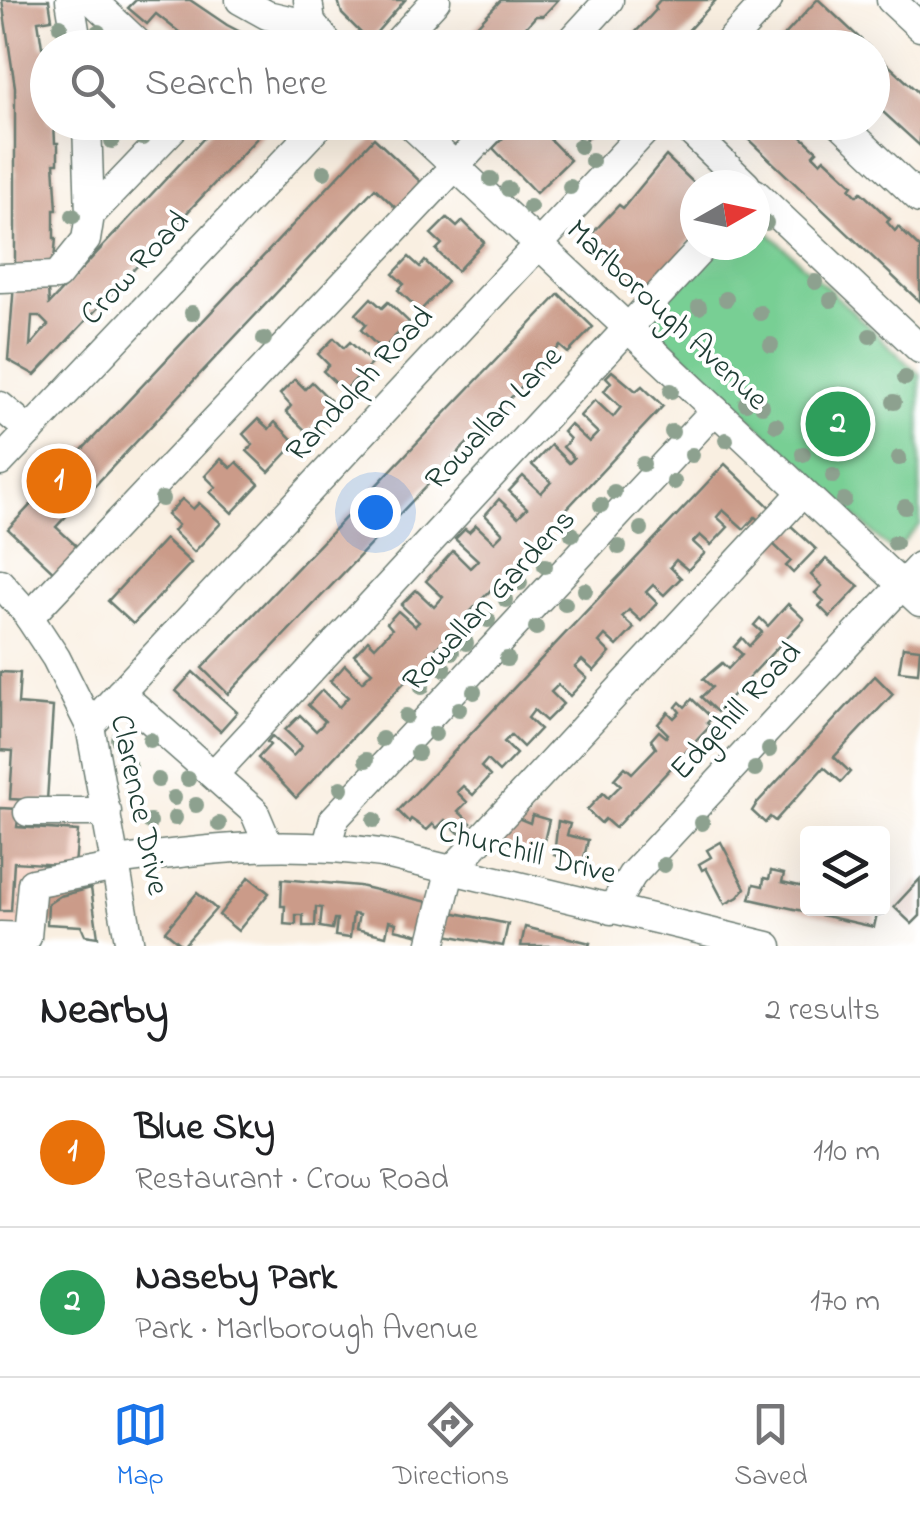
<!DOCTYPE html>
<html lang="en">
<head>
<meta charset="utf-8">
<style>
  body { margin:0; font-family:"Indie Flower",sans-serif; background:#f2f2f2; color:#202124 }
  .controls { position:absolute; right:30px; bottom:30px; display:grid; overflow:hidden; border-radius:10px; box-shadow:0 10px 40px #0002 }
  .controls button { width:90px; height:90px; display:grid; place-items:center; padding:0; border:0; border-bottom:2px solid #e0e0e0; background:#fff; color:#202124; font:50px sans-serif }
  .compass { position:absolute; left:680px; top:170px; width:90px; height:90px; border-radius:50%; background:#fff; box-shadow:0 10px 40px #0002; rotate:81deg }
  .you { position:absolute; left:375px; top:512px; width:35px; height:35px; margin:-25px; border:8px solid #fff; border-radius:50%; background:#1a73e8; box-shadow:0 0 0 15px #1a73e833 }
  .badge { display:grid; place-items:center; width:65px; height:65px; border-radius:50%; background:#1a73e8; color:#fff; font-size:32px; font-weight:700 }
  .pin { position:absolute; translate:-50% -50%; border:5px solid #fff; box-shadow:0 2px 10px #0006 }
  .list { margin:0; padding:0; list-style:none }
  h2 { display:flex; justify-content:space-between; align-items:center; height:130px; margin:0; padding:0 40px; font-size:42px }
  h2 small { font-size:32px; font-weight:400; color:#757577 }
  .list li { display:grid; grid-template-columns:65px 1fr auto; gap:30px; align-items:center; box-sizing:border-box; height:150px; padding:0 40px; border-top:2px solid #e0e0e0 }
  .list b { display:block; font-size:38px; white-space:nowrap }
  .list p { margin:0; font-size:32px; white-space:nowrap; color:#757577 }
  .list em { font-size:32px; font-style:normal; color:#757577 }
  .icon { flex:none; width:55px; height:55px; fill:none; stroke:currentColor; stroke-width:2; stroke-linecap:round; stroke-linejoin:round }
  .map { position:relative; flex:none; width:920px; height:946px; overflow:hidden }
  .search { position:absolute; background:#fff; box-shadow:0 10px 40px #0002; left:30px; right:30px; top:30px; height:110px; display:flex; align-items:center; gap:25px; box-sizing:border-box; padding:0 35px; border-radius:55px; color:#757577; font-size:38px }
  .sheet { height:430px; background:#fff }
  nav { display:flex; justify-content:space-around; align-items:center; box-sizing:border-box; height:140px; border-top:2px solid #e0e0e0; background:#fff; font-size:28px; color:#757577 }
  nav a { display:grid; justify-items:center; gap:5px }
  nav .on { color:#1a73e8 }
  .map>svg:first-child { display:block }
  .built { fill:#f6d2c4 }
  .green { fill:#78cf94; stroke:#4c8664; stroke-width:2.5 }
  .building { fill:#cb9b89; fill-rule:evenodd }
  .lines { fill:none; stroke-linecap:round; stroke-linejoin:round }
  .minor-casing { stroke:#6b7b71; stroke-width:31 }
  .minor { stroke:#fff; stroke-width:28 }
  .tree { fill:#8da18f }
  .labels { text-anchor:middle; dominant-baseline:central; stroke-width:8; stroke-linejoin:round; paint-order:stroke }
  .street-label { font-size:32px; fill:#1f3d34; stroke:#fff }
</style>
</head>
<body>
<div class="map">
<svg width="920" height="946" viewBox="0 0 920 946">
  <rect width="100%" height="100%" fill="#fff"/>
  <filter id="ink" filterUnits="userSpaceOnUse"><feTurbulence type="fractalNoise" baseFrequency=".01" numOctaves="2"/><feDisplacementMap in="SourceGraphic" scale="20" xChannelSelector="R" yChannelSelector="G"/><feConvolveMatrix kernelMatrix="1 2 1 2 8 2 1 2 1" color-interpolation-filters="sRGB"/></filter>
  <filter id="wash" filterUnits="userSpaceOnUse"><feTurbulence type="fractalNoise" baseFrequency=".0048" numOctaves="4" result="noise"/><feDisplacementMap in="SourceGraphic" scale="40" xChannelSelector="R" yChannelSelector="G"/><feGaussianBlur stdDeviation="2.25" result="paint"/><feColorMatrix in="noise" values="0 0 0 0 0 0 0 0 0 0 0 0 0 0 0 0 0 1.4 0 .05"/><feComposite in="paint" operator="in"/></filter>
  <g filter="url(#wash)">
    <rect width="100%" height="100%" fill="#f9efe1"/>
    <!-- built -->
    <polygon class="built" points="0,798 83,805 94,884 46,898 42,946 0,946"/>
    <!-- green -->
    <polygon class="green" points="755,220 920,375 920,525 894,553 643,318 711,245 755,245"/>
    <g id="blocks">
      <!-- building -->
      <g class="building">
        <polygon points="2,0 49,0 52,19 38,21 42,47 48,46 48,122 54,122 55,143 58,143 58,163 54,163 57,210 54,210 54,238 56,238 53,272 15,271 15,87"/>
        <polygon points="136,0 190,0 227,25 271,48 177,48 171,43 179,32 156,14 147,24 128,8"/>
        <polygon points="338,0 405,0 369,41 342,14"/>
        <polygon points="501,0 558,0 543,16 536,16 507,48 456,48"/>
        <polygon points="660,0 716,0 672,48 621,48 656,10 655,6"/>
        <polygon points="817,0 819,0 870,48 773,48"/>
        <polygon points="872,50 920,94 920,146 872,102"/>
        <path d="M219 122H272L35 375 8 360 14 284 48 289 49 304ZM32 316H39L48 325 30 346Z"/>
        <polygon points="519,122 533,122 570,160 536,193 493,148"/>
        <polygon points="565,122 591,122 597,128 583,142 564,124"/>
        <polygon points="730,122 782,122 784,128 788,124 817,151 813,155 820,162 824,158 853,185 850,189 857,196 861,192 890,219 887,222 895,231 898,227 920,248 920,302"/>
        <polygon points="374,138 425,186 400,212 375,188 56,527 83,552 59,577 8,529"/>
        <polygon points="666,156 695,184 695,236 684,247 687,250 647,298 589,237 619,205 623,208"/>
        <polygon points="447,218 457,227 463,221 484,242 457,271 436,250 442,244 431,234"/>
        <polygon points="409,257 420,267 425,261 447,282 420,311 398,290 404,284 393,274"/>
        <polygon points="559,294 593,327 568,353 560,346 228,694 202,668"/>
        <polygon points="371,298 382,308 388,302 409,322 382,350 361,330 366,324 356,314"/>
        <polygon points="334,338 344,348 350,342 372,363 344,391 323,371 329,365 318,354"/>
        <polygon points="612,371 636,391 642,386 663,406 296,798 258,758 270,745 267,742 272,736 293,756 302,746 285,730 300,715 316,731 321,726 325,721 308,705 322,690 339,707 348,697 330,681 339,672 345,665 362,682 372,672 354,655 362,647 368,640 375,647 392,629 387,623 398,611 415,626 419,622 401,605 416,590 434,607 443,597 426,581 453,551 470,568 478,560 455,539 465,529 469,532 476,525 494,542 503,533 485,515 499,499 518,517 527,508 509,491 523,476 541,493 551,482 532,465 551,445 569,463 574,458 563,447 570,439 563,432 570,424 589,442 598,433 580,416 595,400 613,417 621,407 604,391 611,382 606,377"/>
        <polygon points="295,379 305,389 312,382 334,404 307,432 286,412 291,406 280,394"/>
        <polygon points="258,419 269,429 275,422 296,443 269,472 247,451 253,445 243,434"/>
        <polygon points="221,459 231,468 237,462 259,484 232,513 210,492 216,487 205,476"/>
        <polygon points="725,464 774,511 763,524 755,517 744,529 723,510 717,517 728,527 711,545 700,535 693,542 705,553 688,570 676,560 670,567 681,578 664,595 653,585 646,592 657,603 641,621 629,610 622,617 634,628 617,646 605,635 599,642 610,653 594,671 582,660 575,667 587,678 570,696 558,685 551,692 563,704 546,721 534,710 528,718 540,729 523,747 511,735 504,742 516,754 499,772 487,760 481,767 490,776 473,795 463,786 457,792 467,802 458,811 471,823 460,834 445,820 437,828 433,824 427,830 411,819 409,822 398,811"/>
        <polygon points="182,499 193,509 199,503 221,523 194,552 173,531 178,525 167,515"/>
        <polygon points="789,524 816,549 793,573 786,566 791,561 772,543"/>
        <polygon points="165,539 191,563 133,624 108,601"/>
        <polygon points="826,559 859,586 830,617 819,606 824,601 815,593 822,586 811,575"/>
        <polygon points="788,604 804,619 717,712 701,697 712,687 703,679 722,663 728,669 742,654 734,647 742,638 749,646 762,632 754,625 760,618 768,626"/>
        <polygon points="903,647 920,649 918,673 899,671"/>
        <polygon points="0,672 20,673 18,704 53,707 47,801 10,799 13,751 0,750"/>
        <polygon points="193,672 237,712 220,731 176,691"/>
        <polygon points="875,676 893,694 834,757 850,772 841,782 824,767 775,821 770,817 765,823 752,811 757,803"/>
        <polygon points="692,699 712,718 707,723 710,726 615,828 605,819 601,823 587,810 603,793 608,798 621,785 614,779 625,767 632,773 656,748 651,740 659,731 666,737 668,734 658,724 668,712 674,718 680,712 676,707 680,702 685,707"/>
        <polygon points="0,808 19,809 17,827 78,831 75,866 14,862 11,911 0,911"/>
        <polygon points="532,815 549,820 541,854 497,842 503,817 513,816 530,823"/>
        <polygon points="558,821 570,824 567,835 588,840 583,862 554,855"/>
        <polygon points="721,842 745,888 738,897 725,904 706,868 702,870 699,864 711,857 707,850"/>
        <polygon points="771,871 784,874 782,882 808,888 808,909 878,909 874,927 750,899 754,884 763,886 764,878 769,879"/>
        <polygon points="249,877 269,893 238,931 219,915"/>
        <polygon points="282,879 359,886 437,904 428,937 395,929 396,923 389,921 386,936 356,929 359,915 353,914 350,938 335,936 337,919 334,919 332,929 320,927 322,908 316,907 315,926 303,926 303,915 296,915 296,925 284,924 285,906 281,906"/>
        <polygon points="920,879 920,916 912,924 894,907"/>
        <polygon points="91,888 98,937 85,935 81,926 47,924 48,904 60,896"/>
        <polygon points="197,893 216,909 183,946 165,931"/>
        <polygon points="446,911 508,924 503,946 441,934"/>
        <polygon points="525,927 590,943 589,946 521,946"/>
      </g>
    </g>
  </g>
  <g filter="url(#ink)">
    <use href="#blocks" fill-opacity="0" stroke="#6b7b71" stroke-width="2.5"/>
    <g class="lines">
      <!-- minor casing -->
      <g class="minor-casing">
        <g id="minor">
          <polyline points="70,0 78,48"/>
          <polyline points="92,0 143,48"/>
          <polyline points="240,0 267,15 306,24 311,22 308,0"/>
          <polyline points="891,0 920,27"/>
          <polyline points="311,22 332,48"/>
          <polyline points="392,48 436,0"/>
          <polyline points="565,48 609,0"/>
          <polyline points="724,48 768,0"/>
          <polyline points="87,122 90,215"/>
          <polyline points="408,122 920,602"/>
          <polyline points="681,122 746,185"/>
          <polyline points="839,122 920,199"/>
          <polyline points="755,193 920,349"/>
          <polyline points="0,278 57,276 86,240 90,215 179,122"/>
          <polyline points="0,406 30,431"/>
          <polyline points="0,462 322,122"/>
          <polyline points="0,583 25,611 56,658 90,726 130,946"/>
          <polyline points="29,617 497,122"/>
          <polyline points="120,693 653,122"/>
          <polyline points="90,726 120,693 254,811 268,844"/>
          <polyline points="214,774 705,245"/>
          <polyline points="28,812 107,812"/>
          <polyline points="327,846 334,819 715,410"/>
          <path d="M116 861C210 848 286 840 381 853L768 946"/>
          <polyline points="611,910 632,875 920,566"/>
          <polyline points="0,936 27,937 32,883 117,867"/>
          <polyline points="431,946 450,872 802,493"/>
        </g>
      </g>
      <!-- minor -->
      <use href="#minor" class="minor"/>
    </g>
    <!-- trees -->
    <g class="tree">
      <circle cx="60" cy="26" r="8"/>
      <circle cx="98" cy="32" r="8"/>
      <circle cx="142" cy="138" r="8"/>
      <circle cx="112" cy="141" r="8"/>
      <circle cx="580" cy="146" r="8"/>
      <circle cx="592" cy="161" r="8"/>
      <circle cx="324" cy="172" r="8"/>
      <circle cx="491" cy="179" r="8"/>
      <circle cx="570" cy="187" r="8"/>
      <circle cx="508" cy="189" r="8"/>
      <circle cx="530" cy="207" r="8"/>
      <circle cx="73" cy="216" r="8"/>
      <circle cx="766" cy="223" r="8"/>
      <circle cx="815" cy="282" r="8"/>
      <circle cx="726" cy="299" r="8"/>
      <circle cx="831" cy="300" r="8"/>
      <circle cx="699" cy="307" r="8"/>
      <circle cx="192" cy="313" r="8"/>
      <circle cx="760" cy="313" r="8"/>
      <circle cx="870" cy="336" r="8"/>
      <circle cx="264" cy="339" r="8"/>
      <circle cx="771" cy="345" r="8"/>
      <circle cx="905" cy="378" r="8"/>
      <circle cx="671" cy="391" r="8"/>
      <circle cx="894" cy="402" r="8"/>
      <circle cx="746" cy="403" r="8"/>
      <circle cx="762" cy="406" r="8"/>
      <circle cx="822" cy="419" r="8"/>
      <circle cx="776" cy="425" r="8"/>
      <circle cx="672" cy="432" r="8"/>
      <circle cx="726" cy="440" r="8"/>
      <circle cx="803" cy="454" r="8"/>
      <circle cx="692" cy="455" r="8"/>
      <circle cx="899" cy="458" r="8"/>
      <circle cx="643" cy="464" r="8"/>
      <circle cx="833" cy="476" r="8"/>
      <circle cx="674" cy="482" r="8"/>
      <circle cx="614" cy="492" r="8"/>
      <circle cx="162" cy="499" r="8"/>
      <circle cx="844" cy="500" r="8"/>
      <circle cx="601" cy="505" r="8"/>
      <circle cx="905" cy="507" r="8"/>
      <circle cx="641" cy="529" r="8"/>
      <circle cx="572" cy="534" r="8"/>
      <circle cx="895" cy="543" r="8"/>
      <circle cx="619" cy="547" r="8"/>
      <circle cx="545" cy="566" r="8"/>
      <circle cx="520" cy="583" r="8"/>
      <circle cx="585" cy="590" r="8"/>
      <circle cx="506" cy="600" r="8"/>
      <circle cx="565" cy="604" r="8"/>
      <circle cx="488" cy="620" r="8"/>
      <circle cx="536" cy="628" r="8"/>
      <circle cx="466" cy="643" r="8"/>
      <circle cx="452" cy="652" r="8"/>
      <circle cx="507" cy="659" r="8"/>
      <circle cx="444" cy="669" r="8"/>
      <circle cx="422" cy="687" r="8"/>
      <circle cx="474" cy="692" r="8"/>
      <circle cx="459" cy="709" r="8"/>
      <circle cx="406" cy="716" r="8"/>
      <circle cx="435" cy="734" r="8"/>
      <circle cx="118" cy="739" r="8"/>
      <circle cx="382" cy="739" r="8"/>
      <circle cx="150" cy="740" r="8"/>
      <circle cx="769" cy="750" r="8"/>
      <circle cx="418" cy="753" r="8"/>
      <circle cx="366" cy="760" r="8"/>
      <circle cx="130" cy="767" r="8"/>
      <circle cx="755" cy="769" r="8"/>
      <circle cx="188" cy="779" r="8"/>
      <circle cx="158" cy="780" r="8"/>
      <circle cx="341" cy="788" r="8"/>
      <circle cx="174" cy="798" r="8"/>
      <circle cx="196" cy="805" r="8"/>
      <circle cx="175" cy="818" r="8"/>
      <circle cx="374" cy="820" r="8"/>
      <circle cx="150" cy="822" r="8"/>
      <circle cx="702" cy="823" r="8"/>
      <circle cx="219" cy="824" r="8"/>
      <circle cx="664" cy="865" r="8"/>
    </g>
  </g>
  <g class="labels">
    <!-- street labels -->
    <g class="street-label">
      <text transform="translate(136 269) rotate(-47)">Crow Road</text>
      <text transform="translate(666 316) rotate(43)">Marlborough Avenue</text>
      <text transform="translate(361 385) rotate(-47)">Randolph Road</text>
      <text transform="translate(495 419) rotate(-47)">Rowallan Lane</text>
      <text transform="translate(490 601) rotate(-47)">Rowallan Gardens</text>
      <text transform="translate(737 712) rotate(-47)">Edgehill Road</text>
      <text transform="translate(138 805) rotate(78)">Clarence Drive</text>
      <text transform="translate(527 854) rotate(14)">Churchill Drive</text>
    </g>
  </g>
</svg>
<div class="controls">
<button><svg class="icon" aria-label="layers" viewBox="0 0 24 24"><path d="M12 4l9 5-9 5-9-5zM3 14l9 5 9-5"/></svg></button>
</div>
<svg class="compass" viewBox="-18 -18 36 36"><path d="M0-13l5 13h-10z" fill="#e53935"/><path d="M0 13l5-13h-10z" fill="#757577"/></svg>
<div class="you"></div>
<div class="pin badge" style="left:59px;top:481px;background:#e8710a">1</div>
<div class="pin badge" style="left:838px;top:424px;background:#2e9e5b">2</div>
<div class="search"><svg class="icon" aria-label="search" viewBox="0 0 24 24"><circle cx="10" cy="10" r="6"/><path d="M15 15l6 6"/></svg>Search here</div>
</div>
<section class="sheet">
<h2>Nearby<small>2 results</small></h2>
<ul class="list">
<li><span class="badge" style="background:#e8710a">1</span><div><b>Blue Sky</b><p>Restaurant · Crow Road</p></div><em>110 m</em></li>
<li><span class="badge" style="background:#2e9e5b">2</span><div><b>Naseby Park</b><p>Park · Marlborough Avenue</p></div><em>170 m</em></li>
</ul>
</section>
<nav>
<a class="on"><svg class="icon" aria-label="map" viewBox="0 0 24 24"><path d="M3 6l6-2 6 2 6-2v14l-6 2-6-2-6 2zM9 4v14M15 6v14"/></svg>Map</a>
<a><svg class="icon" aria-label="directions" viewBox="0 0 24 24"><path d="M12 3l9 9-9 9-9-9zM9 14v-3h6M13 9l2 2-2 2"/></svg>Directions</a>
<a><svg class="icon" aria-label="saved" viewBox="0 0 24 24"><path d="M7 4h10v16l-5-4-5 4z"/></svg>Saved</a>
</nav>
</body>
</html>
